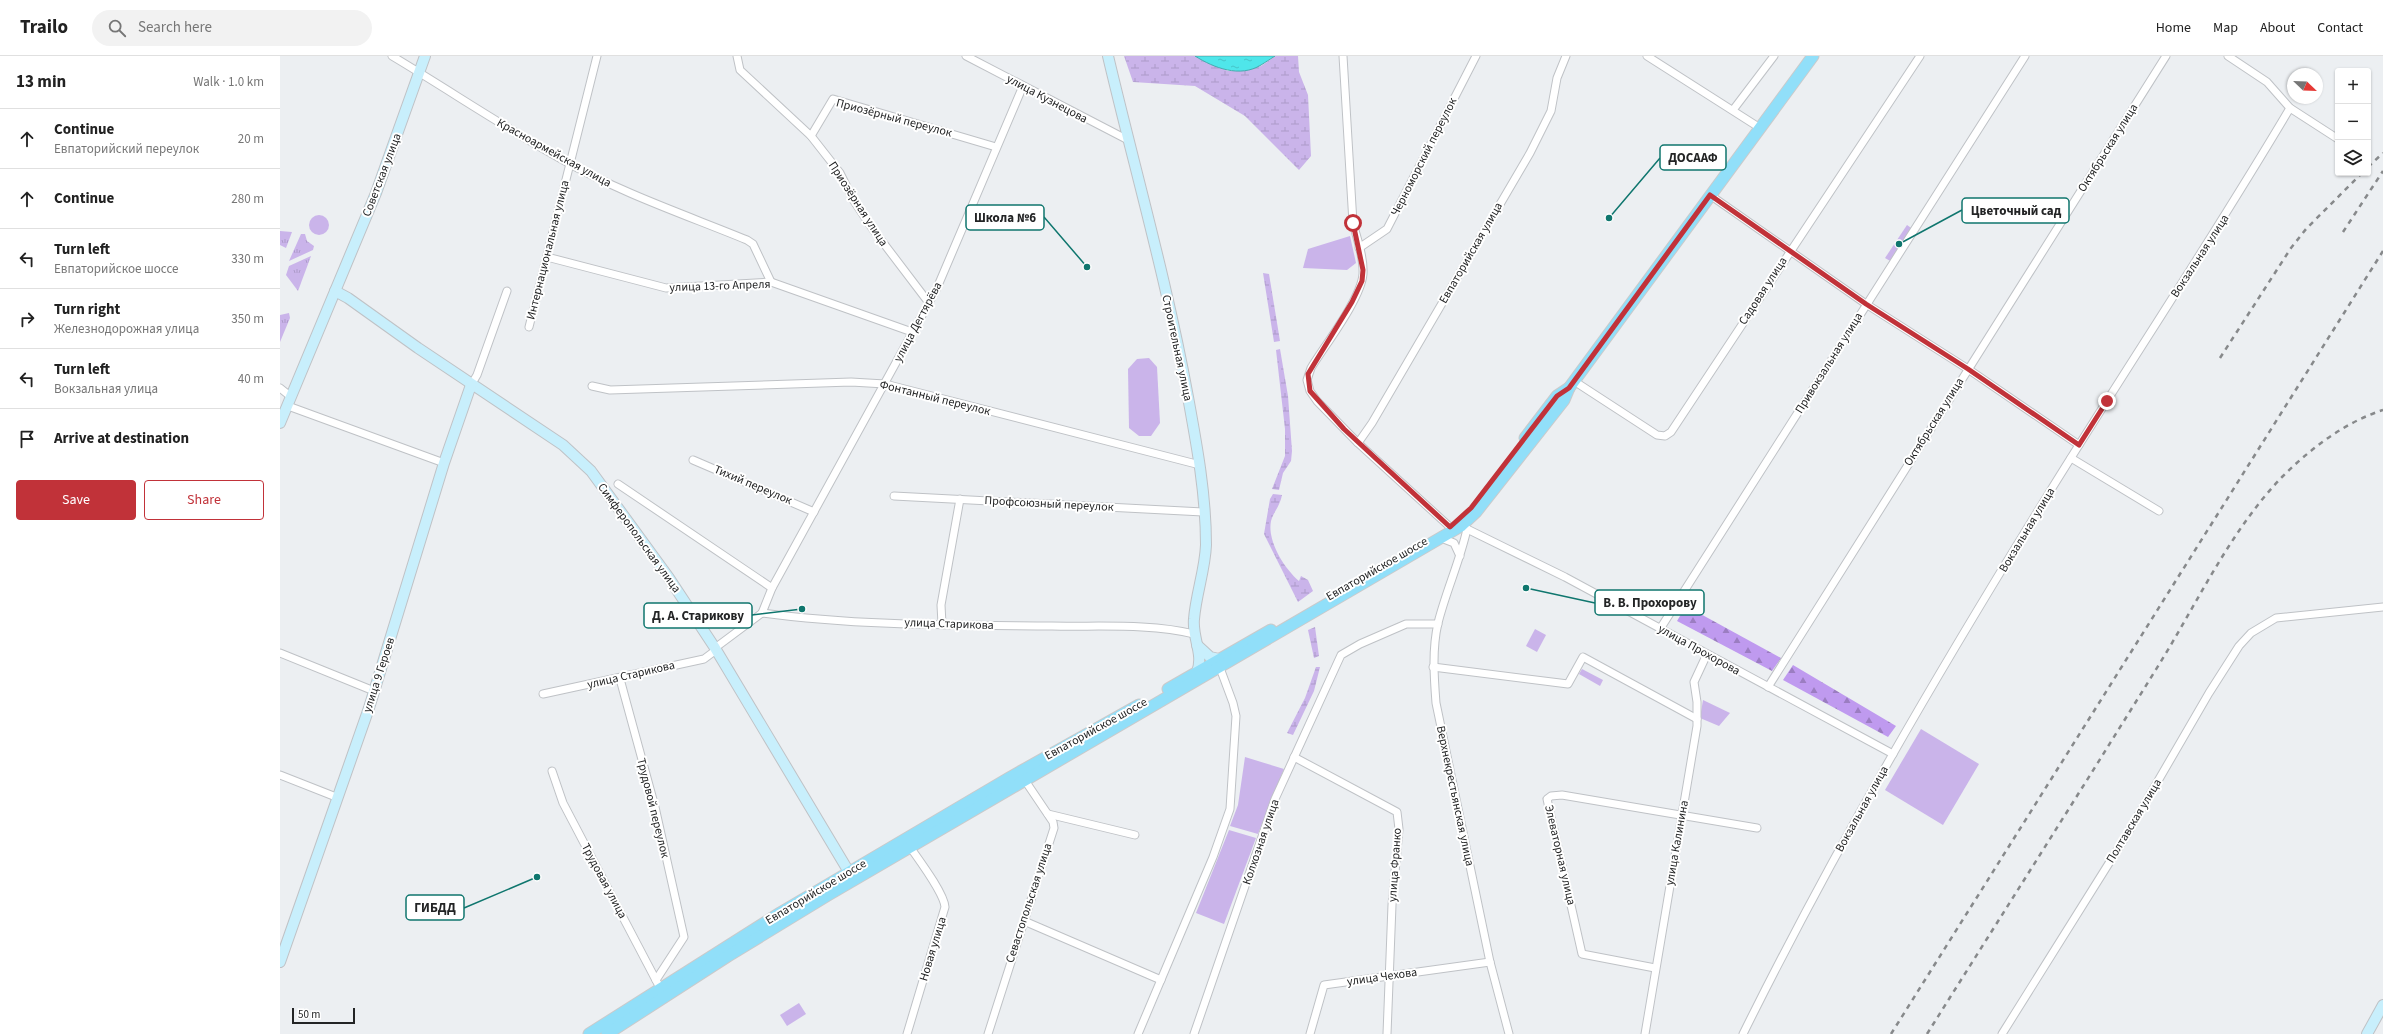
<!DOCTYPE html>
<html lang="en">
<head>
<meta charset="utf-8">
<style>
  body { margin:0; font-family:"Source Sans 3",sans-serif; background:#f2f2f2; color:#222 }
  .controls { position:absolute; right:12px; top:12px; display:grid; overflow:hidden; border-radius:4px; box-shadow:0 1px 3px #0004 }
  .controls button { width:36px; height:36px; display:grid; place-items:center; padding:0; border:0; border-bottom:1px solid #e0e0e0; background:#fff; color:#222; font:20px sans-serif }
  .compass { position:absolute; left:2007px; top:12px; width:36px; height:36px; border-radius:50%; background:#fff; box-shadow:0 1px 3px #0004; rotate:113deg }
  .scale { position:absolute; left:12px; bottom:10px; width:63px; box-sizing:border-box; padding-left:4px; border:2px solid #232425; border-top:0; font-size:11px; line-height:14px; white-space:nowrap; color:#232425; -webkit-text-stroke:3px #fff; paint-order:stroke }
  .stop { position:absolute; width:12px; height:12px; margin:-9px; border:3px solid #c13239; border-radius:50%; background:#fff }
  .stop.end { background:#c13239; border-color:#fff; box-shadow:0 1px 4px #0008 }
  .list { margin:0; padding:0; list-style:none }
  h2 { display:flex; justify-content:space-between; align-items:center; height:52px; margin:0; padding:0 16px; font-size:17px }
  h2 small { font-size:13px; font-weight:400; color:#767676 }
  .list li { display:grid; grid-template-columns:26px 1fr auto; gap:12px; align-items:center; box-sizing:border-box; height:60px; padding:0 16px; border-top:1px solid #e0e0e0 }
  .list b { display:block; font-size:15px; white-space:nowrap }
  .list p { margin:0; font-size:13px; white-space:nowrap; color:#767676 }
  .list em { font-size:13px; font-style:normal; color:#767676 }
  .actions { display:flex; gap:8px; padding:12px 16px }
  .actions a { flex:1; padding:9px 0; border:1px solid #c13239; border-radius:4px; text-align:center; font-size:14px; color:#c13239 }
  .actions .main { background:#c13239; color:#fff }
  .icon { flex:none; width:22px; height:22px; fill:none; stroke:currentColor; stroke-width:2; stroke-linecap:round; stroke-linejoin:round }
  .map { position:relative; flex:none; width:2103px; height:978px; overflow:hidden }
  header { display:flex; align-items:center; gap:24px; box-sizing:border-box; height:56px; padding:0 20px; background:#fff; border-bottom:1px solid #e0e0e0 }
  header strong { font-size:19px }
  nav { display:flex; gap:22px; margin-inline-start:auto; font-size:14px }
  .search { width:280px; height:36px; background:#f2f2f2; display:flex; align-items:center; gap:10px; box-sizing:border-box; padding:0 14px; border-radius:22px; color:#767676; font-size:15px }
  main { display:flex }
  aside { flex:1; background:#fff }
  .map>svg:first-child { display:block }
  .grass { fill:url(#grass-tufts) }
  .forest { fill:url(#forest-firs) }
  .wetland { fill:url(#wetland-marsh) }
  .park { fill:#cab4ea }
  .water { fill:url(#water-ripples); stroke:#42acaf }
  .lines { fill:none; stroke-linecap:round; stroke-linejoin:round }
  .street-casing { stroke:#bfc2c6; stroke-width:9 }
  .secondary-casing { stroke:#bfc2c6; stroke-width:12 }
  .primary-casing { stroke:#cacacb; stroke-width:13 }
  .street { stroke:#fff; stroke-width:7 }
  .secondary { stroke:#c8effc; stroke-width:10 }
  .primary { stroke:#91dff9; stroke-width:11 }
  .rail { stroke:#87898b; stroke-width:2.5; stroke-dasharray:5 5; stroke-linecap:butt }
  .route { stroke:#c13239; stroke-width:5 }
  .labels { text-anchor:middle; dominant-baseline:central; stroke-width:4; stroke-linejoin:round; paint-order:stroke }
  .street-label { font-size:12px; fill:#232425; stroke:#fff }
  .leader { fill:none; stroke:#0f766e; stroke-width:1.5 }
  .callout-dot { fill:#0f766e; stroke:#fff; stroke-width:1.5 }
  .callout { fill:#fff; stroke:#0f766e; stroke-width:1.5 }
  .callout-label { font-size:13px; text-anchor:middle; font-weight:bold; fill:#232425 }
</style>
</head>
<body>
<header>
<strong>Trailo</strong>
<div class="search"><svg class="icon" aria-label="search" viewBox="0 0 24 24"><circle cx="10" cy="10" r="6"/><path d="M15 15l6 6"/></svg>Search here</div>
<nav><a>Home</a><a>Map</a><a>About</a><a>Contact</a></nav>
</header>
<main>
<aside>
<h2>13 min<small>Walk · 1.0 km</small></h2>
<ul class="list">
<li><svg class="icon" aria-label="ahead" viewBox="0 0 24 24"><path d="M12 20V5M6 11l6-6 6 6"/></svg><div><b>Continue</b><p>Евпаторийский переулок</p></div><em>20 m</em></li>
<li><svg class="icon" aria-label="ahead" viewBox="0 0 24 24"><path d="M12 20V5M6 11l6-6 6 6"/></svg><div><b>Continue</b></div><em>280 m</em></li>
<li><svg class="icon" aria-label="left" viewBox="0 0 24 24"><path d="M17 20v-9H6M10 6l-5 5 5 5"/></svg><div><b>Turn left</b><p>Евпаторийское шоссе</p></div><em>330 m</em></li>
<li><svg class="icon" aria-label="right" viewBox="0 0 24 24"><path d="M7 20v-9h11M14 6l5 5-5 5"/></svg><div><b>Turn right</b><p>Железнодорожная улица</p></div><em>350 m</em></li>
<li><svg class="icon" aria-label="left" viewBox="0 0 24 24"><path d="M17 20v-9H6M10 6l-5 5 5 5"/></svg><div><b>Turn left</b><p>Вокзальная улица</p></div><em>40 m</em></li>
<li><svg class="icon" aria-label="arrive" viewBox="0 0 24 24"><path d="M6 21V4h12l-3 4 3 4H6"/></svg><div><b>Arrive at destination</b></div></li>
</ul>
<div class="actions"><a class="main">Save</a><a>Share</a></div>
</aside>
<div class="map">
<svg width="2103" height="978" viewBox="0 0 2103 978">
  <defs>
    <pattern id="grass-tufts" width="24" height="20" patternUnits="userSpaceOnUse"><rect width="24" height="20" fill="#cab4ea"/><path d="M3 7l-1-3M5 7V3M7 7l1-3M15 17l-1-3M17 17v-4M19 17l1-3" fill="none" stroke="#ad9bc9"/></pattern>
    <pattern id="forest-firs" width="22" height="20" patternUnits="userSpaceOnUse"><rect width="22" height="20" fill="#bf9aef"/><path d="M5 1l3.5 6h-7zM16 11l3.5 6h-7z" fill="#9b7dc1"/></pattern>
    <pattern id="wetland-marsh" width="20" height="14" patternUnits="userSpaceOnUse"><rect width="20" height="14" fill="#cab4ea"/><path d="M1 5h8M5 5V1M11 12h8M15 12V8" fill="none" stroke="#ad9bc9"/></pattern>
    <pattern id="water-ripples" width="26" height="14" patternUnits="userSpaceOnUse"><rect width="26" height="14" fill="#4fe6ea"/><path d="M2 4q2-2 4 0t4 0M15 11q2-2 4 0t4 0" fill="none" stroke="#45c5c9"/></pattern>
  </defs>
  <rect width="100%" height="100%" fill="#eceff2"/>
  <!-- grass -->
  <g class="grass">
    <polygon points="0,175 12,176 6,192 0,189"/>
    <polygon points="21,178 25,178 27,185 34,190 33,194 9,205"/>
    <polygon points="31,200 18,235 6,219 9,210"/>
    <polygon points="9,257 10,262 0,286 0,259"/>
  </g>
  <!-- forest -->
  <g class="forest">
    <polygon points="1406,550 1501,602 1492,615 1397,565"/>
    <polygon points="1513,609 1616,670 1608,681 1503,624"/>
  </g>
  <!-- wetland -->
  <g class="wetland">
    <polygon points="844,0 915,0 948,15 959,15 981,10 995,0 1018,0 1019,16 1028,39 1031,100 1019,114 965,60 915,30 853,26"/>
    <polygon points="983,217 989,218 1000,285 994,286"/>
    <polygon points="1000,293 1008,340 1012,395 1011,405 1003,417 999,434 992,433 1005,400 1005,373 996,294"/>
    <path d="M993 438 1002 439C1000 450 993 457 991 465 987 485 1004 512 1019 525L1021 520 1028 524 1033 535 1018 546 984 478 990 443Z"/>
    <polygon points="1035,571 1039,600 1034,602 1028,574"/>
    <polygon points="1036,611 1040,611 1034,635 1013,679 1007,677 1025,642"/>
  </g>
  <!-- park -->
  <g class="park">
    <circle cx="39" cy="169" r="10"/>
    <polygon points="1627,169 1634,174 1612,206 1605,202"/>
    <polygon points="1070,180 1076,207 1067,214 1023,212 1028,193"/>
    <polygon points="869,302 877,311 880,367 871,380 859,380 849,372 848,313 857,303"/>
    <polygon points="1255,573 1266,579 1257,596 1246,590"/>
    <polygon points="1302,613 1323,624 1320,630 1299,618"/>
    <polygon points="1423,644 1450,657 1439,670 1420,662"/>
    <polygon points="1641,673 1699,708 1663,769 1605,734"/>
    <polygon points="965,701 1004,713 978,778 950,770 958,749"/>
    <polygon points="949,774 976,782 944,868 916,857"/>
    <polygon points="519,947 526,958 507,970 500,959"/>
  </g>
  <!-- water -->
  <path class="water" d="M915 0H995C990 3 986 6 981 9 960 22 934 12 915 0Z"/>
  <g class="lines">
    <!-- street casing -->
    <g class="street-casing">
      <g id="street">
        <path d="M112 0C169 34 225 72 283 104 341 137 406 159 467 184L473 188 491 226"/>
        <polyline points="457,0 460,14 531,80 560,117 574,145 592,172 649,247"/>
        <polyline points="686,0 848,84"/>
        <path d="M1063 0 1073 167C1077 183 1084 201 1083 218 1081 243 1045 289 1031 312L1027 324 1030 335 1037 345 1078 387 1170 471"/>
        <polyline points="1367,0 1480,72"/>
        <polyline points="1948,0 1987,26 2010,52 2058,83"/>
        <polyline points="1453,54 1494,0"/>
        <polyline points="531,80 553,43 716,91"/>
        <polyline points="1430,139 1586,248 1688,313 1799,389"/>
        <polyline points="1079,192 1107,173 1196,0"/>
        <polyline points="267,201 386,232 491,226 632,276"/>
        <polyline points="249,271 317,0"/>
        <polyline points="1294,325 1377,379 1385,380 1391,376 1640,0"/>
        <polyline points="191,329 197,319 227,235"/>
        <polyline points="312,330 330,334 571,326 605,328 920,409"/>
        <polyline points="0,332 10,340"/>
        <polyline points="8,350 164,407"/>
        <polyline points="1078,387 1092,367 1250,97 1271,55 1277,22 1286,0"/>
        <polyline points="1791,402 1879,455"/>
        <polyline points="413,404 534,456"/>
        <polyline points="338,428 492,532"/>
        <polyline points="614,440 923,456"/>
        <polyline points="1185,472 1285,521 1613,698"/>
        <path d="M1187 473C1180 505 1166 535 1158 567 1152 593 1154 621 1156 647L1210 906 1229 978"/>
        <polyline points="1161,482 1174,487 1180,500"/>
        <polyline points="482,557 492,532 657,232 743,30"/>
        <polyline points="662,568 661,549 680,443"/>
        <polyline points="1380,573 1745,0"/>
        <path d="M435 592 482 557C578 570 676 569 772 570 817 571 871 567 914 578"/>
        <polyline points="0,597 94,635"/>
        <polyline points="1153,611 1288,628 1303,601 1417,663"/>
        <polyline points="340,623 375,751 404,881 376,924"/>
        <polyline points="1488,631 1886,0"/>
        <polyline points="263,638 424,603 436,594"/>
        <polyline points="1014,701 1117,756 1119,773 1112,849 1107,978"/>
        <polyline points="272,715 283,747 378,928"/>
        <polyline points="0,719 56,741"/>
        <polyline points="768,758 855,779"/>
        <polyline points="744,865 881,924"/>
        <polyline points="1375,912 1302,898 1267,743 1271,740 1282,739 1477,772"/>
        <path d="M627 978 665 851C664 837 639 804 630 791"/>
        <polyline points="708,978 774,772 773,766 744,723"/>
        <polyline points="858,978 933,801 950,753 956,660 953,647 940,612"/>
        <polyline points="914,978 995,743 1061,599 1080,588 1126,568 1158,568"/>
        <polyline points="1030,978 1044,929 1210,906"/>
        <polyline points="1365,978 1417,670 1417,646 1414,626 1427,598"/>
        <path d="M1463 978C1555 792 1660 613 1769 437 1849 308 1933 182 2010 52"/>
        <polyline points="1722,978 1846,780 1929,637 1959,590 1971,577 1996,562 2103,551"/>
      </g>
    </g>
    <!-- secondary casing -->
    <g class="secondary-casing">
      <g id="secondary">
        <path d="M828 0C855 114 887 226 908 341 917 390 926 439 926 489 925 514 916 538 914 563 912 582 924 598 917 616"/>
        <polyline points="55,235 68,242 138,292 283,389 311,415 389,522 435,592 569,816"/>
        <polyline points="0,367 96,137 145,0"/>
        <polyline points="917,589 930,601 939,603"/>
        <polyline points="0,906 89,652 164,407 191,329"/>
        <polyline points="2087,978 2103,949"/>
      </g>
    </g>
    <!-- primary casing -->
    <g class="primary-casing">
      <g id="primary">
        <polyline points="1245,382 1277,340 1289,332"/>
        <polyline points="888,633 991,574"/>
        <polyline points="309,978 500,857 729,722 859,649"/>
        <polyline points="327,978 448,900 548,839 1181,470 1196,456 1284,344 1289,332 1533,0"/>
      </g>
    </g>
    <!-- street -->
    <use href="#street" class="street"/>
    <!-- secondary -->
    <use href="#secondary" class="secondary"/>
    <!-- primary -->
    <use href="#primary" class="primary"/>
    <!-- rail -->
    <g class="rail">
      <polyline points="2088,111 2103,97"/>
      <polyline points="2063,176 2103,115"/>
      <polyline points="1940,302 2011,192 2026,173 2082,117"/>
      <polyline points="1611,978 2103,195"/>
      <path d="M1647 978C1723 857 1800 736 1875 615 1916 550 1949 476 2002 421 2030 393 2065 366 2103 354"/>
    </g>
  </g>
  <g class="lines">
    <!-- route -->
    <polyline class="route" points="1073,167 1083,214 1082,225 1072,246 1028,318 1030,335 1064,373 1170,471 1191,452 1277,340 1289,332 1430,139 1586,248 1688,313 1799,389 1827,345"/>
  </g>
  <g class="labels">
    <!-- street labels -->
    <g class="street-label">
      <text transform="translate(767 43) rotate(28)">улица Кузнецова</text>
      <text transform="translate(614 62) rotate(15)">Приозёрный переулок</text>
      <text transform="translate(1828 92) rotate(-58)">Октябрьская улица</text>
      <text transform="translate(274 97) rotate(29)">Красноармейская улица</text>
      <text transform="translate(1144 101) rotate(-63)">Черноморский переулок</text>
      <text transform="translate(102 119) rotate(-69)">Советская улица</text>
      <text transform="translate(578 148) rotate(57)">Приозёрная улица</text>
      <text transform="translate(268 194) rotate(-76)">Интернациональная улица</text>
      <text transform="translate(1191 197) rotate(-60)">Евпаторийская улица</text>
      <text transform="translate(1920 200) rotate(-57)">Вокзальная улица</text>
      <text transform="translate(440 230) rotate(-2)">улица 13-го Апреля</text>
      <text transform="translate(1483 235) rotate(-57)">Садовая улица</text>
      <text transform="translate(638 266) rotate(-62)">улица Дегтярёва</text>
      <text transform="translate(897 292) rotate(78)">Строительная улица</text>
      <text transform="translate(1549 307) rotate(-58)">Привокзальная улица</text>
      <text transform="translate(655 342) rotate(14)">Фонтанный переулок</text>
      <text transform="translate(1654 366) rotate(-58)">Октябрьская улица</text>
      <text transform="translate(473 429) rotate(23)">Тихий переулок</text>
      <text transform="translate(769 448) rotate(3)">Профсоюзный переулок</text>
      <text transform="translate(1747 474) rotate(-59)">Вокзальная улица</text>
      <text transform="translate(359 482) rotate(54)">Симферопольская улица</text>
      <text transform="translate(1097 513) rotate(-30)">Евпаторийское шоссе</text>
      <text transform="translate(669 568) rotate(2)">улица Старикова</text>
      <text transform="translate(1419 594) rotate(29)">улица Прохорова</text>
      <text transform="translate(99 619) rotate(-72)">улица 9 Героев</text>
      <text transform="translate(351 619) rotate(-13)">улица Старикова</text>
      <text transform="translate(816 673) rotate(-29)">Евпаторийское шоссе</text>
      <text transform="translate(1175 740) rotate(78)">Верхнекрестьянская улица</text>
      <text transform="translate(373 752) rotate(76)">Трудовой переулок</text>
      <text transform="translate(1582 753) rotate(-61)">Вокзальная улица</text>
      <text transform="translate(1854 765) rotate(-59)">Полтавская улица</text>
      <text transform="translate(981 786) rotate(-71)">Колхозная улица</text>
      <text transform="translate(1397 787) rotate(-80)">улица Калинина</text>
      <text transform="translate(1280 799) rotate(77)">Элеваторная улица</text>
      <text transform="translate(1115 809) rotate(-86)">улица Франко</text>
      <text transform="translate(324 825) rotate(62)">Трудовая улица</text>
      <text transform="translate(536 836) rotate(-31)">Евпаторийское шоссе</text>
      <text transform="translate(749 847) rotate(-72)">Севастопольская улица</text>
      <text transform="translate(653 893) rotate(-73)">Новая улица</text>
      <text transform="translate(1102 921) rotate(-8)">улица Чехова</text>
    </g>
  </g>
  <!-- callouts -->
  <path class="leader" d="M1329 162L1380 102M1619 188L1682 154M807 211L764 161M1246 532L1315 547M522 553L472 559M257 821L184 852"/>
  <g class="callout-dot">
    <circle cx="1329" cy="162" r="4"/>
    <circle cx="1619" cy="188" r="4"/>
    <circle cx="807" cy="211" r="4"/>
    <circle cx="1246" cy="532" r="4"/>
    <circle cx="522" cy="553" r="4"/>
    <circle cx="257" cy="821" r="4"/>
  </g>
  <g class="callout">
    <rect x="1380" y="89" width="66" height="25" rx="4"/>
    <rect x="1682" y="142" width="107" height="25" rx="4"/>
    <rect x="686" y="149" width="78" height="25" rx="4"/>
    <rect x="1315" y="534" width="109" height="25" rx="4"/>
    <rect x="364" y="547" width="108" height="25" rx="4"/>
    <rect x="126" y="839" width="58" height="25" rx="4"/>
  </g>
  <g class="callout-label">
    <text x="1413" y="106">ДОСААФ</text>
    <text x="1736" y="159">Цветочный сад</text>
    <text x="725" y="166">Школа №6</text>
    <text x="1370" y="551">В. В. Прохорову</text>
    <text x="418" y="564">Д. А. Старикову</text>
    <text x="155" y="856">ГИБДД</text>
  </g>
</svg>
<div class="controls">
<button>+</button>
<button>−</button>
<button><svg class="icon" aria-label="layers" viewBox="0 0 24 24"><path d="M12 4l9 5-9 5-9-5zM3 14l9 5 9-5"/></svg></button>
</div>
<svg class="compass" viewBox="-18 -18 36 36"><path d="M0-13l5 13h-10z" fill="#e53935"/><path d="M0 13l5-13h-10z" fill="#767676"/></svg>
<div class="scale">50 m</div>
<div class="stop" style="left:1073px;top:167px"></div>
<div class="stop end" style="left:1827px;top:345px"></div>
</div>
</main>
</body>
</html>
